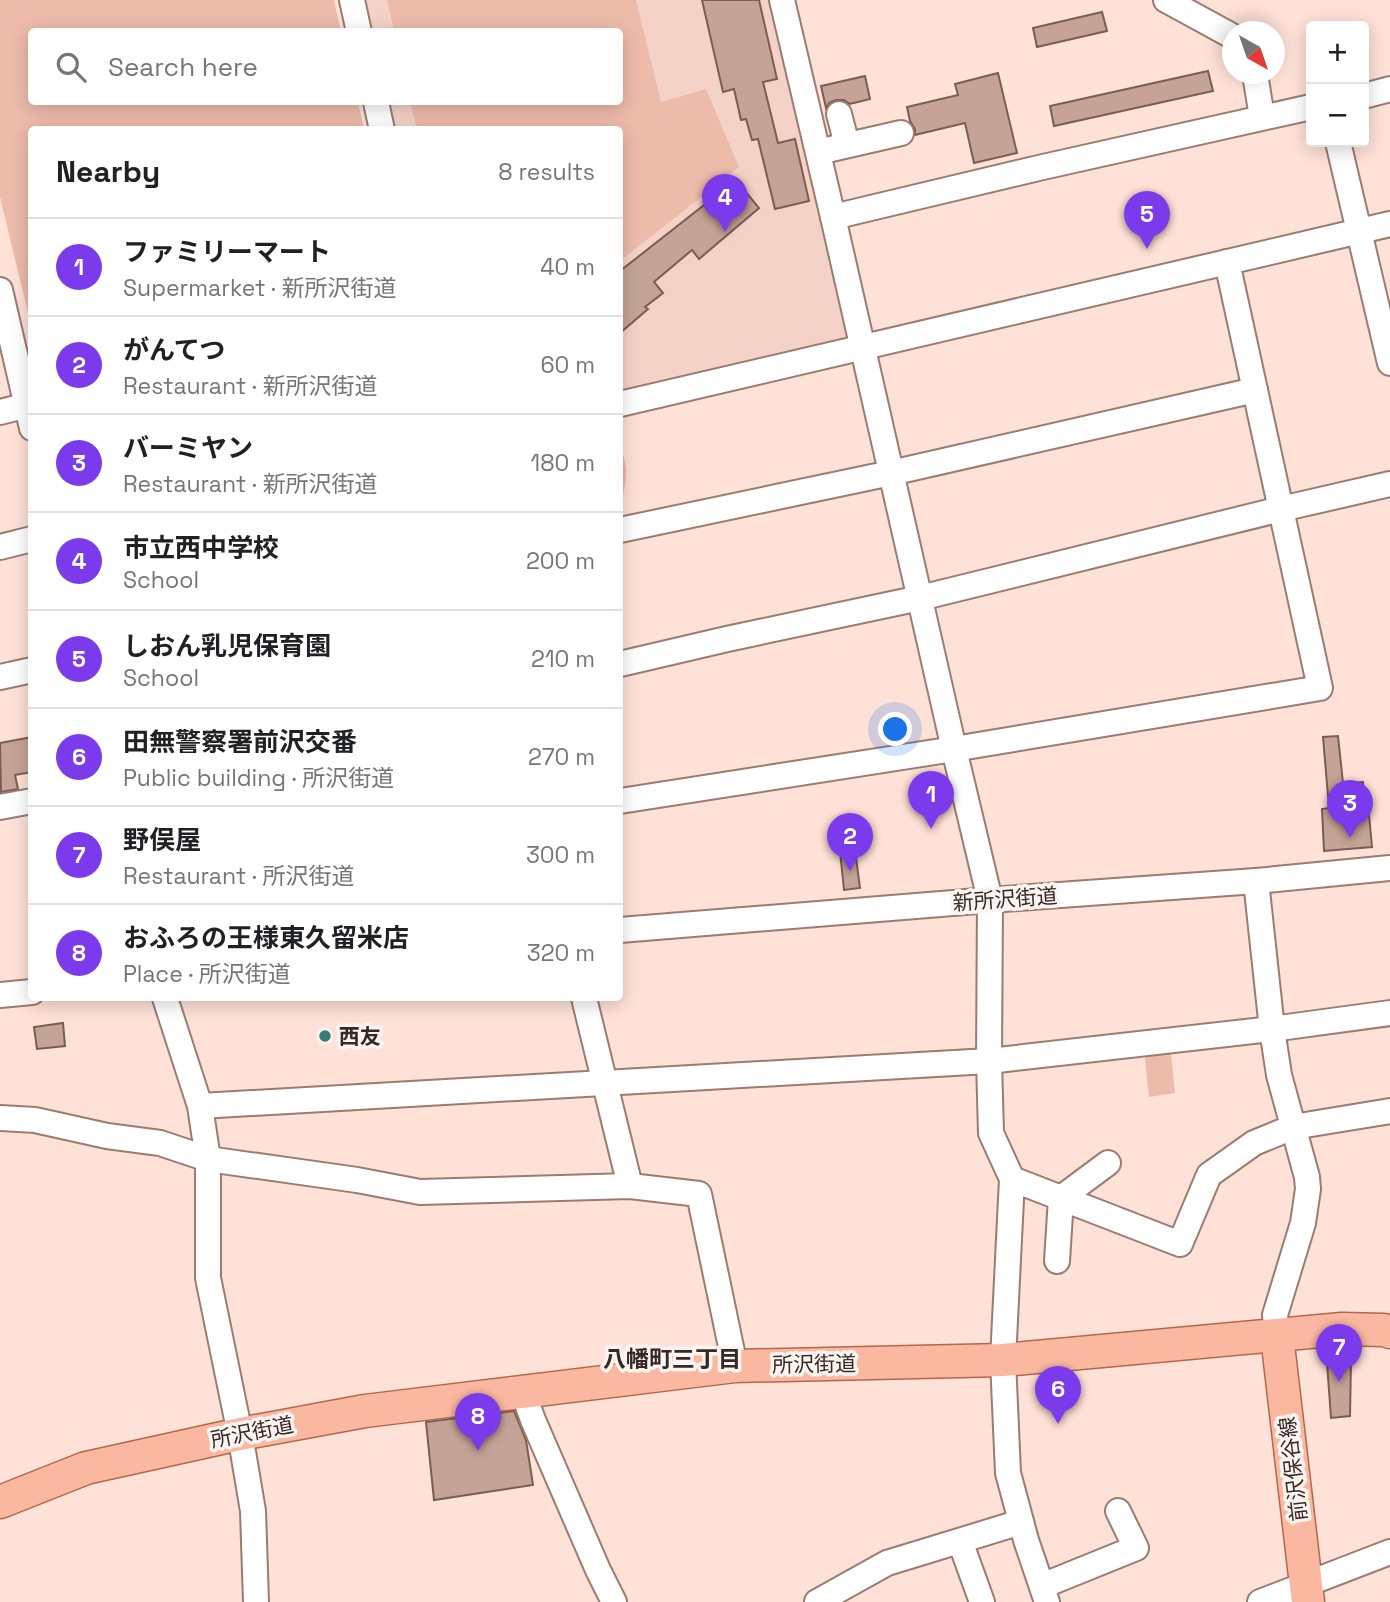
<!DOCTYPE html>
<html lang="en">
<head>
<meta charset="utf-8">
<style>
  body { margin:0; font-family:"Space Grotesk","Noto Sans JP",sans-serif; background:#f2f2f2; color:#202124 }
  .controls { position:absolute; right:21px; top:21px; display:grid; overflow:hidden; border-radius:7px; box-shadow:0 4px 18px #0003 }
  .controls button { width:63px; height:63px; display:grid; place-items:center; padding:0; border:0; border-bottom:2px solid #e0e0e0; background:#fff; color:#202124; font:35px sans-serif }
  .compass { position:absolute; left:1222px; top:21px; width:63px; height:63px; border-radius:50%; background:#fff; box-shadow:0 4px 18px #0003; rotate:140deg }
  .you { position:absolute; left:896px; top:730px; width:24px; height:24px; margin:-18px; border:5px solid #fff; border-radius:50%; background:#1a73e8; box-shadow:0 0 0 10px #1a73e833 }
  .badge { display:grid; place-items:center; width:46px; height:46px; border-radius:50%; background:#7c3aed; color:#fff; font-size:23px; font-weight:700 }
  .pin { position:absolute; translate:-50% -58px; filter:drop-shadow(0 2px 4px #0008) }
  .pin::after { content:''; position:absolute; top:37px; width:24px; height:21px; background:inherit; clip-path:polygon(0 0,100% 0,50% 100%) }
  .list { margin:0; padding:0; list-style:none }
  h2 { display:flex; justify-content:space-between; align-items:center; height:91px; margin:0; padding:0 28px; font-size:30px }
  h2 small { font-size:23px; font-weight:400; color:#757577 }
  .list li { display:grid; grid-template-columns:46px 1fr auto; gap:21px; align-items:center; box-sizing:border-box; height:98px; padding:0 28px; border-top:2px solid #e0e0e0 }
  .list b { display:block; font-size:26px; white-space:nowrap }
  .list p { margin:0; font-size:23px; white-space:nowrap; color:#757577 }
  .list em { font-size:23px; font-style:normal; color:#757577 }
  .icon { flex:none; width:38px; height:38px; fill:none; stroke:currentColor; stroke-width:2; stroke-linecap:round; stroke-linejoin:round }
  .map { position:relative; flex:none; width:1390px; height:1602px; overflow:hidden }
  .search { position:absolute; background:#fff; box-shadow:0 4px 18px #0003; left:28px; top:28px; width:595px; height:77px; display:flex; align-items:center; gap:18px; box-sizing:border-box; padding:0 24px; border-radius:7px; color:#757577; font-size:26px }
  .panel { position:absolute; background:#fff; box-shadow:0 4px 18px #0003; left:28px; top:126px; width:595px; height:875px; border-radius:7px }
  .map>svg:first-child { display:block }
  .built { fill:#f5d2c7 }
  .green { fill:#edbbaa }
  .building { fill:#c5a397; stroke:#7c5d52; stroke-width:2 }
  .lines { fill:none; stroke-linecap:round; stroke-linejoin:round }
  .minor-casing { stroke:#9c7b70; stroke-width:28 }
  .major-casing { stroke:#b5664d; stroke-width:35 }
  .minor { stroke:#fff; stroke-width:24 }
  .major { stroke:#fbb8a1; stroke-width:32 }
  .poi-dot { fill:#347c77; stroke:#fbf4f1; stroke-width:2.5 }
  .labels { text-anchor:middle; dominant-baseline:central; stroke-width:7; stroke-linejoin:round; paint-order:stroke }
  .street-label { font-size:21px; fill:#362824; stroke:#fbf4f1 }
  .poi-label { font-size:21px; font-weight:bold; fill:#362824; stroke:#fbf4f1; text-anchor:start }
  .neighbourhood-label { font-size:23px; font-weight:bold; fill:#362824; stroke:#fbf4f1 }
</style>
</head>
<body>
<div class="map">
<svg width="1390" height="1602" viewBox="0 0 1390 1602">
  <rect width="100%" height="100%" fill="#fee1d7"/>
  <!-- built -->
  <polygon class="built" points="358,0 774,0 856,335 620,389 620,130 387,129 381,102 620,102 620,32 365,31"/>
  <!-- green -->
  <g class="green">
    <polygon points="0,0 334,0 341,31 32,32 32,102 358,102 364,129 32,130 31,325 0,197"/>
    <polygon points="387,0 636,0 661,102 706,89 739,167 620,261 620,130 417,129 410,102 620,102 620,32 394,31"/>
    <path d="M620 445C629 469 627 481 620 505Z"/>
    <polygon points="1170,1046 1175,1093 1149,1097 1144,1049"/>
  </g>
  <!-- building -->
  <g class="building">
    <polygon points="702,0 759,0 777,79 763,82 778,143 795,139 809,201 775,209 758,139 752,140 746,119 741,120 734,89 723,92"/>
    <polygon points="1102,12 1107,31 1037,47 1033,28"/>
    <polygon points="1208,71 1213,91 1054,126 1050,106"/>
    <polygon points="998,73 1017,153 974,163 965,123 915,135 915,129 910,121 907,107 958,95 955,84"/>
    <polygon points="865,76 870,99 850,104 844,100 836,100 829,103 826,108 821,86"/>
    <polygon points="736,180 759,208 699,259 692,250 654,282 663,293 645,307 648,309 620,333 620,271"/>
    <polygon points="1338,736 1343,783 1363,782 1364,804 1368,804 1372,847 1324,851 1322,809 1329,808 1323,737"/>
    <polygon points="32,737 32,772 15,775 18,789 1,792 0,743"/>
    <polygon points="855,850 860,888 844,890 840,851"/>
    <polygon points="63,1023 65,1046 37,1049 34,1027"/>
    <polygon points="1351,1361 1350,1416 1331,1418 1327,1363"/>
    <polygon points="514,1411 526,1440 533,1485 434,1500 426,1422"/>
  </g>
  <g class="lines">
    <!-- minor casing -->
    <g class="minor-casing">
      <g id="minor">
        <polyline points="352,0 359,32"/>
        <polyline points="782,0 833,217 954,749 990,900 989,1061 991,1133 1012,1179 1003,1360 1008,1473 1026,1540 1047,1602"/>
        <polyline points="1166,0 1232,36"/>
        <polyline points="1255,74 1262,117"/>
        <polyline points="1364,96 1390,89"/>
        <polyline points="376,102 382,130"/>
        <polyline points="839,114 847,145"/>
        <polyline points="1338,142 1390,363"/>
        <polyline points="818,152 901,133"/>
        <polyline points="833,217 1043,167 1311,107"/>
        <polyline points="0,290 32,428"/>
        <polyline points="620,404 1390,224"/>
        <polyline points="0,412 32,404"/>
        <polyline points="620,530 891,473 1255,390"/>
        <polyline points="0,547 32,539"/>
        <polyline points="620,664 727,639 920,598 1281,509 1390,484"/>
        <polyline points="0,677 32,670"/>
        <polyline points="620,801 954,749 1320,688 1227,262"/>
        <polyline points="0,807 32,801"/>
        <polyline points="1256,881 1272,1029 1279,1075 1307,1177 1308,1189 1303,1223 1275,1315 1277,1336"/>
        <polyline points="620,930 990,900 1256,881 1390,868"/>
        <polyline points="0,995 32,992"/>
        <polyline points="165,998 200,1106 208,1159 208,1278 240,1434 253,1511 256,1602"/>
        <polyline points="584,998 630,1186"/>
        <polyline points="200,1106 989,1061 1272,1029 1390,1013"/>
        <polyline points="0,1118 35,1120 107,1136 160,1143 208,1159 357,1180 420,1192 630,1186 699,1194 735,1366"/>
        <polyline points="1012,1179 1180,1244 1209,1175 1254,1143 1293,1127 1390,1111"/>
        <polyline points="1057,1261 1061,1198 1108,1163"/>
        <polyline points="523,1392 533,1420 598,1570 614,1602"/>
        <polyline points="960,1541 982,1602"/>
        <polyline points="1042,1586 1136,1548 1118,1511"/>
        <polyline points="817,1602 887,1563 1021,1522"/>
        <polyline points="1260,1602 1390,1552"/>
      </g>
    </g>
    <!-- major casing -->
    <g class="major-casing">
      <g id="major">
        <polyline points="1277,1336 1308,1602"/>
        <polyline points="0,1502 86,1468 240,1434 365,1411 735,1366 1003,1360 1342,1329 1384,1330 1390,1332"/>
      </g>
    </g>
    <!-- minor -->
    <use href="#minor" class="minor"/>
    <!-- major -->
    <use href="#major" class="major"/>
  </g>
  <!-- markers -->
  <circle class="poi-dot" cx="325" cy="1036" r="7"/>
  <g class="labels">
    <!-- street labels -->
    <g class="street-label">
      <text transform="translate(1005 899) rotate(-4)">新所沢街道</text>
      <text transform="translate(814 1364) rotate(-1)">所沢街道</text>
      <text transform="translate(252 1432) rotate(-11)">所沢街道</text>
      <text transform="translate(1293 1469) rotate(-97)">前沢保谷線</text>
    </g>
    <!-- poi labels -->
    <g class="poi-label">
      <text x="339" y="1036">西友</text>
    </g>
    <!-- neighbourhood labels -->
    <g class="neighbourhood-label">
      <text x="672" y="1359">八幡町三丁目</text>
    </g>
  </g>
</svg>
<div class="controls">
<button>+</button>
<button>−</button>
</div>
<svg class="compass" viewBox="-18 -18 36 36"><path d="M0-13l5 13h-10z" fill="#e53935"/><path d="M0 13l5-13h-10z" fill="#757577"/></svg>
<div class="you"></div>
<div class="pin badge" style="left:931px;top:829px">1</div>
<div class="pin badge" style="left:850px;top:871px">2</div>
<div class="pin badge" style="left:1350px;top:838px">3</div>
<div class="pin badge" style="left:725px;top:232px">4</div>
<div class="pin badge" style="left:1147px;top:249px">5</div>
<div class="pin badge" style="left:1058px;top:1424px">6</div>
<div class="pin badge" style="left:1339px;top:1382px">7</div>
<div class="pin badge" style="left:478px;top:1451px">8</div>
<div class="search"><svg class="icon" aria-label="search" viewBox="0 0 24 24"><circle cx="10" cy="10" r="6"/><path d="M15 15l6 6"/></svg>Search here</div>
<section class="panel">
<h2>Nearby<small>8 results</small></h2>
<ul class="list">
<li><span class="badge">1</span><div><b>ファミリーマート</b><p>Supermarket · 新所沢街道</p></div><em>40 m</em></li>
<li><span class="badge">2</span><div><b>がんてつ</b><p>Restaurant · 新所沢街道</p></div><em>60 m</em></li>
<li><span class="badge">3</span><div><b>バーミヤン</b><p>Restaurant · 新所沢街道</p></div><em>180 m</em></li>
<li><span class="badge">4</span><div><b>市立西中学校</b><p>School</p></div><em>200 m</em></li>
<li><span class="badge">5</span><div><b>しおん乳児保育園</b><p>School</p></div><em>210 m</em></li>
<li><span class="badge">6</span><div><b>田無警察署前沢交番</b><p>Public building · 所沢街道</p></div><em>270 m</em></li>
<li><span class="badge">7</span><div><b>野俣屋</b><p>Restaurant · 所沢街道</p></div><em>300 m</em></li>
<li><span class="badge">8</span><div><b>おふろの王様東久留米店</b><p>Place · 所沢街道</p></div><em>320 m</em></li>
</ul>
</section>
</div>
</body>
</html>
